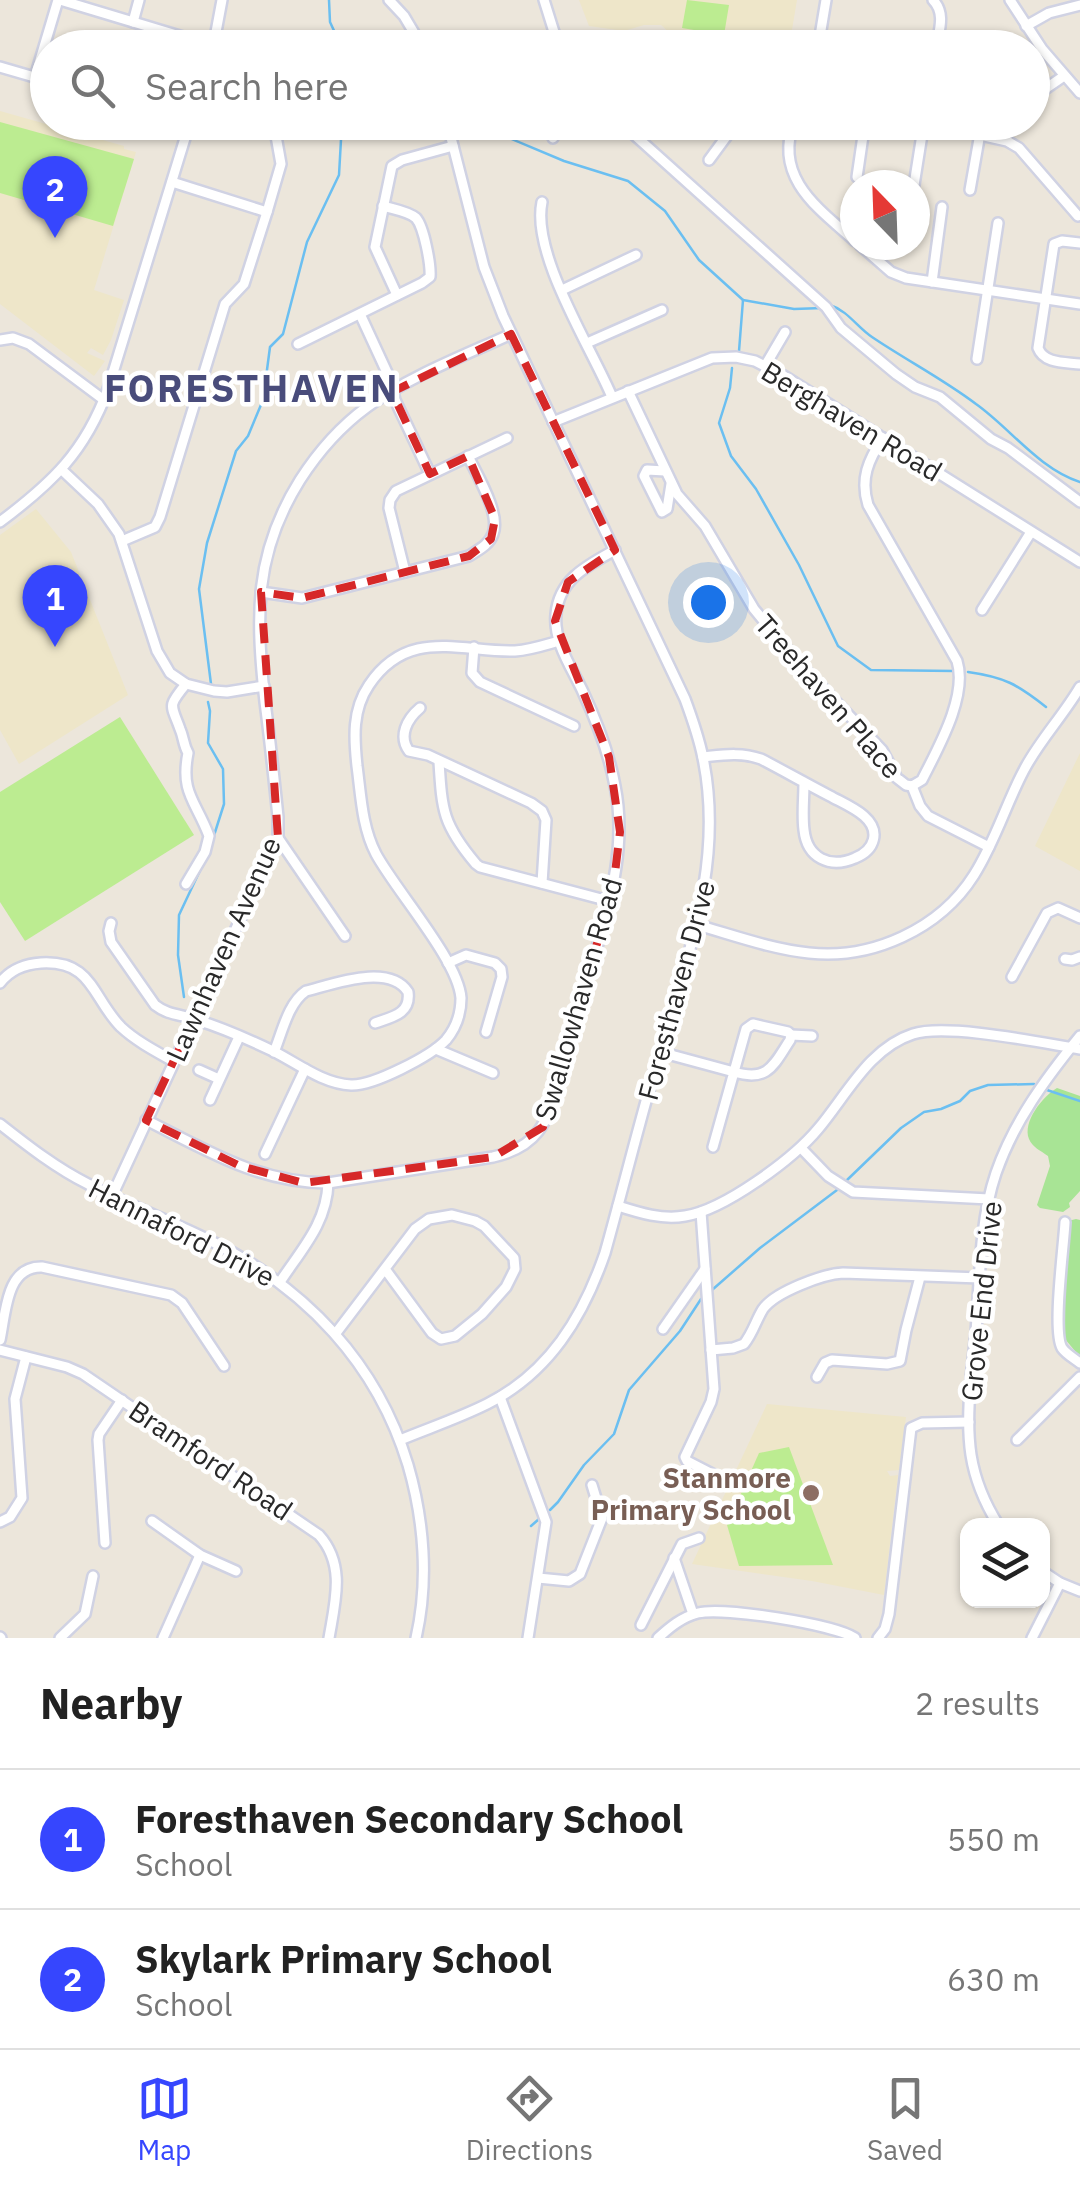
<!DOCTYPE html>
<html lang="en">
<head>
<meta charset="utf-8">
<style>
  body { margin:0; font-family:"IBM Plex Sans",sans-serif; background:#f2f2f2; color:#222 }
  .controls { position:absolute; right:30px; bottom:30px; display:grid; overflow:hidden; border-radius:20px; box-shadow:0 2px 8px #0004 }
  .controls button { width:90px; height:90px; display:grid; place-items:center; padding:0; border:0; border-bottom:2px solid #e0e0e0; background:#fff; color:#222; font:50px sans-serif }
  .compass { position:absolute; left:840px; top:170px; width:90px; height:90px; border-radius:50%; background:#fff; box-shadow:0 2px 8px #0004; rotate:337deg }
  .you { position:absolute; left:708px; top:602px; width:35px; height:35px; margin:-25px; border:8px solid #fff; border-radius:50%; background:#1a73e8; box-shadow:0 0 0 15px #1a73e833 }
  .badge { display:grid; place-items:center; width:65px; height:65px; border-radius:50%; background:#3646fe; color:#fff; font-size:32px; font-weight:700 }
  .pin { position:absolute; translate:-50% -82px; filter:drop-shadow(0 2px 5px #0008) }
  .pin::after { content:''; position:absolute; top:52px; width:35px; height:30px; background:inherit; clip-path:polygon(0 0,100% 0,50% 100%) }
  .list { margin:0; padding:0; list-style:none }
  h2 { display:flex; justify-content:space-between; align-items:center; height:130px; margin:0; padding:0 40px; font-size:42px }
  h2 small { font-size:32px; font-weight:400; color:#767676 }
  .list li { display:grid; grid-template-columns:65px 1fr auto; gap:30px; align-items:center; box-sizing:border-box; height:140px; padding:0 40px; border-top:2px solid #e0e0e0 }
  .list b { display:block; font-size:38px; white-space:nowrap }
  .list p { margin:0; font-size:32px; white-space:nowrap; color:#767676 }
  .list em { font-size:32px; font-style:normal; color:#767676 }
  .icon { flex:none; width:55px; height:55px; fill:none; stroke:currentColor; stroke-width:2; stroke-linecap:round; stroke-linejoin:round }
  .map { position:relative; flex:none; width:1080px; height:1638px; overflow:hidden }
  .search { position:absolute; background:#fff; box-shadow:0 2px 8px #0004; left:30px; right:30px; top:30px; height:110px; display:flex; align-items:center; gap:25px; box-sizing:border-box; padding:0 35px; border-radius:55px; color:#767676; font-size:38px }
  .sheet { height:410px; background:#fff }
  nav { display:flex; justify-content:space-around; align-items:center; box-sizing:border-box; height:140px; border-top:2px solid #e0e0e0; background:#fff; font-size:28px; color:#767676 }
  nav a { display:grid; justify-items:center; gap:5px }
  nav .on { color:#3646fe }
  .map>svg:first-child { display:block }
  .education { fill:#eee6c9 }
  .green { fill:#a8e495 }
  .pitch { fill:#bcec91 }
  .lines { fill:none; stroke-linecap:round; stroke-linejoin:round }
  .stream { stroke:#6bbff1; stroke-width:2.5 }
  .minor-casing { stroke:#d0d2e3; stroke-width:14 }
  .minor { stroke:#fff; stroke-width:9 }
  .marked { fill:none; stroke:#d62828; stroke-width:8; stroke-dasharray:20 12; stroke-linejoin:round }
  .education-dot { fill:#8d6e63; stroke:#fff; stroke-width:4 }
  .labels { text-anchor:middle; dominant-baseline:central; stroke-width:9; stroke-linejoin:round; paint-order:stroke }
  .street-label { font-size:28px; fill:#292929; stroke:#fff }
  .education-label { font-size:28px; font-weight:bold; fill:#785e54; stroke:#fff; text-anchor:end }
  .district-label { font-size:38px; font-weight:bold; letter-spacing:2.5px; fill:#494c7b; stroke:#fff }
</style>
</head>
<body>
<div class="map">
<svg width="1080" height="1638" viewBox="0 0 1080 1638">
  <rect width="100%" height="100%" fill="#ece6db"/>
  <!-- education -->
  <g class="education">
    <polygon points="579,0 797,0 789,48 676,47 681,43 661,25 644,25 624,31 589,26"/>
    <polygon points="0,111 124,146 124,149 136,152 94,290 124,300 111,340 103,355 91,348 87,353 105,361 94,376 0,304"/>
    <polygon points="36,509 71,552 128,695 19,764 0,730 0,535"/>
    <polygon points="1080,753 1080,871 1035,846"/>
    <polygon points="767,1404 906,1417 899,1470 887,1471 890,1476 898,1475 884,1595 812,1581 692,1564"/>
  </g>
  <!-- green -->
  <g class="green">
    <path d="M1057 1088 1080 1096V1191L1069 1203 1070 1207 1063 1212 1040 1208 1037 1205 1050 1166 1048 1156C1041 1151 1032 1147 1029 1139 1022 1122 1043 1096 1057 1088Z"/>
    <polygon points="1076,1219 1080,1220 1080,1357 1065,1339 1063,1327 1068,1221"/>
  </g>
  <!-- pitch -->
  <g class="pitch">
    <polygon points="687,0 729,5 724,35 682,28"/>
    <polygon points="0,122 134,159 113,226 0,193"/>
    <polygon points="120,717 194,835 25,941 0,902 0,792"/>
    <polygon points="789,1447 833,1565 739,1566 727,1525 759,1453"/>
  </g>
  <g class="lines">
    <!-- stream -->
    <g class="stream">
      <polyline points="329,0 330,22 342,48"/>
      <polyline points="471,122 564,161 628,181 665,211 699,260 743,300 739,351"/>
      <polyline points="743,300 794,309 823,308"/>
      <path d="M830 305C848 311 857 327 872 337 906 360 943 379 976 404 1010 428 1039 469 1080 482"/>
      <polyline points="732,368 730,388 719,423 731,456 756,489 799,565 838,646 871,670 954,671"/>
      <path d="M968 672C1004 677 1017 684 1046 707"/>
      <polyline points="211,684 199,589 207,543 236,451 248,436 263,400 270,347 283,334 307,242 339,175 342,122"/>
      <polyline points="208,702 210,711 208,743 223,769 224,804 210,848"/>
      <polyline points="184,997 178,955 179,915 203,864"/>
      <polyline points="1047,1090 1080,1101"/>
      <polyline points="846,1181 901,1128 924,1112 941,1109 960,1101 970,1091 988,1085 1034,1084"/>
      <polyline points="712,1290 760,1248 837,1190"/>
      <polyline points="550,1510 558,1502 584,1465 614,1434 629,1390 680,1331 701,1299"/>
      <polyline points="531,1526 539,1519"/>
    </g>
    <!-- minor casing -->
    <g class="minor-casing">
      <g id="minor">
        <polyline points="60,0 213,46"/>
        <polyline points="389,0 404,16 423,48"/>
        <polyline points="544,0 554,32 563,48"/>
        <path d="M933 0C946 13 939 31 936 48"/>
        <polyline points="1010,0 1042,49 1080,93"/>
        <polyline points="133,22 139,0"/>
        <polyline points="1026,26 1049,13 1080,5"/>
        <polyline points="213,48 222,0"/>
        <polyline points="818,48 826,0"/>
        <polyline points="877,48 879,40"/>
        <polyline points="0,67 48,81"/>
        <polyline points="35,77 58,0"/>
        <polyline points="1032,98 1064,76"/>
        <polyline points="620,122 826,307 841,328 896,374 915,387 940,397 991,439 1008,448 1080,502"/>
        <polyline points="763,122 791,130"/>
        <path d="M794 122C773 178 819 209 855 241"/>
        <polyline points="980,135 1007,141 1019,148 1078,216"/>
        <polyline points="553,138 554,122"/>
        <polyline points="709,160 737,122"/>
        <polyline points="857,177 865,122"/>
        <polyline points="172,182 267,212"/>
        <polyline points="914,185 924,122"/>
        <polyline points="970,190 982,122"/>
        <path d="M542 202C531 254 591 347 612 397"/>
        <path d="M1080 243 1062 241 1054 244 1038 348C1044 364 1065 362 1080 364"/>
        <polyline points="860,245 891,272 906,278 1080,304"/>
        <polyline points="932,282 942,207"/>
        <polyline points="562,290 636,255"/>
        <polyline points="397,295 375,247 392,166 402,160 453,146"/>
        <polyline points="360,314 390,379 395,400 430,474"/>
        <polyline points="0,340 13,338 29,344 104,400"/>
        <polyline points="587,343 662,310"/>
        <path d="M298 344 422 283 430 277C431 265 424 227 416 218 408 211 392 209 383 206"/>
        <polyline points="977,359 998,223"/>
        <polyline points="765,366 785,332"/>
        <path d="M628 391 677 494 705 526 754 609 797 661 882 750 897 778 906 785 912 786 922 780C938 748 968 696 957 661L868 505C860 479 868 460 883 438"/>
        <polyline points="553,422 712,358 736,357 755,361 784,376 1080,562"/>
        <polyline points="62,470 98,504 119,534 157,651 170,673 186,684 214,691 227,692 264,686"/>
        <polyline points="665,471 647,470 644,476 662,512 667,509 671,484"/>
        <path d="M0 522C52 483 85 452 108 389L190 122"/>
        <polyline points="122,541 155,527 160,517 225,304 244,284 267,212 281,164 276,136 279,122"/>
        <polyline points="405,572 389,508 390,500 396,491 507,438"/>
        <path d="M261 592 302 598 469 556C478 550 489 545 493 534 501 514 477 475 468 456"/>
        <polyline points="982,610 1031,532"/>
        <polyline points="474,647 472,673 480,682 574,726"/>
        <path d="M186 684C167 707 171 704 180 729 184 738 183 744 188 753 180 793 196 801 209 836L205 852 186 884"/>
        <path d="M420 708C407 719 398 736 409 751L428 755 531 803 542 811 546 820 542 883"/>
        <path d="M703 757C723 755 741 752 761 759 784 771 807 784 830 796 841 802 855 808 864 816 881 831 875 850 855 858 830 869 807 858 804 830 802 815 804 798 804 782"/>
        <path d="M439 762C442 811 443 825 476 864L480 867 609 901"/>
        <polyline points="912,786 920,806 928,816 989,847"/>
        <polyline points="278,838 345,936"/>
        <path d="M111 923 109 931 111 942 155 1005C169 1016 182 1014 197 1020 223 1028 250 1040 275 1052 298 1064 324 1084 351 1085 373 1086 431 1056 446 1040 456 1028 461 1013 461 998 458 960 396 891 376 854 362 827 361 796 357 766 354 738 352 710 369 685 408 627 460 652 515 651 530 650 545 645 559 641"/>
        <path d="M697 925C733 935 771 949 809 953 872 960 940 929 974 875 995 842 1006 804 1024 770 1039 741 1063 716 1080 687"/>
        <polyline points="1065,959 1072,960 1080,957"/>
        <polyline points="448,963 466,955 495,963 501,969 502,977 486,1032"/>
        <polyline points="1012,977 1047,913 1058,908 1080,918"/>
        <path d="M0 983C10 970 25 964 41 963 93 960 92 998 121 1027 136 1041 155 1051 173 1061"/>
        <polyline points="791,1035 812,1036"/>
        <polyline points="436,1049 493,1073"/>
        <path d="M274 1052C282 1033 288 1003 306 991 334 984 389 963 408 992 411 1014 392 1017 375 1023"/>
        <path d="M660 1052 734 1072C768 1082 773 1066 790 1040L791 1035 788 1032 753 1024 746 1029 713 1147"/>
        <polyline points="199,1070 219,1079"/>
        <polyline points="210,1100 239,1037"/>
        <path d="M146 1120C206 1150 259 1183 328 1183L493 1157C538 1147 546 1124 559 1083 571 1041 582 1000 594 958 610 901 627 846 615 786 609 753 597 722 583 692 572 668 553 642 556 614 559 579 588 565 615 550"/>
        <path d="M0 1124C28 1146 56 1168 88 1184 128 1206 172 1221 213 1242 306 1289 377 1363 408 1465 424 1520 429 1581 416 1638"/>
        <polyline points="801,1148 828,1176 853,1192 989,1199"/>
        <polyline points="265,1154 305,1069"/>
        <path d="M112 1196 278 838V817C274 778 270 740 265 702 256 618 253 555 300 480 318 452 341 426 367 407 410 376 463 356 511 334"/>
        <path d="M618 1206C640 1213 662 1220 685 1216 724 1210 793 1159 818 1129 846 1096 869 1048 913 1034 947 1023 1042 1043 1080 1049"/>
        <polyline points="701,1212 714,1389 711,1402 685,1457 687,1461 720,1478"/>
        <path d="M1065 1222C1064 1245 1052 1331 1062 1348 1066 1354 1075 1359 1080 1363"/>
        <path d="M280 1282C301 1250 327 1223 328 1183"/>
        <polyline points="663,1329 705,1269"/>
        <polyline points="336,1333 415,1229 429,1219 452,1215 475,1221 484,1226 514,1258 515,1269 506,1287 482,1314 455,1336 441,1339 432,1333 385,1269"/>
        <path d="M0 1340C6 1312 6 1266 42 1267L171 1295 182 1303 224 1366"/>
        <path d="M0 1350 67 1367 83 1374 319 1535C346 1565 335 1602 329 1638"/>
        <path d="M711 1350 733 1348 744 1344C753 1333 756 1320 763 1309 775 1292 823 1274 843 1273L980 1278"/>
        <polyline points="817,1377 825,1363 832,1360 887,1364 900,1361 906,1330 920,1277"/>
        <polyline points="500,1397 546,1522 528,1638"/>
        <path d="M400 1440C429 1428 459 1418 487 1404 549 1373 583 1317 605 1253 624 1185 641 1116 661 1048 689 951 724 860 703 758 699 738 692 718 685 699L503 316 484 267 447 122"/>
        <polyline points="1017,1440 1080,1377"/>
        <polyline points="152,1521 200,1555 236,1571"/>
        <polyline points="0,1522 10,1517 22,1498 15,1399 26,1357"/>
        <path d="M999 1526C985 1504 975 1480 971 1455 965 1415 972 1372 976 1332 980 1279 979 1223 996 1173 1014 1121 1046 1078 1080 1036"/>
        <polyline points="105,1543 98,1440 99,1434 122,1400"/>
        <polyline points="674,1558 693,1614"/>
        <polyline points="1042,1571 1060,1583 1080,1591"/>
        <polyline points="538,1578 569,1581 580,1574 602,1518 592,1485"/>
        <polyline points="641,1625 682,1544 699,1538"/>
        <polyline points="0,1637 1,1638"/>
        <polyline points="60,1638 85,1614 93,1576"/>
        <polyline points="163,1638 200,1555"/>
        <path d="M658 1638C670 1627 682 1617 698 1613 724 1607 833 1624 855 1638"/>
        <polyline points="878,1638 885,1629 889,1614 911,1428 922,1423 969,1422"/>
        <polyline points="1032,1638 1060,1583"/>
      </g>
    </g>
    <!-- minor -->
    <use href="#minor" class="minor"/>
  </g>
  <!-- marked area -->
  <path class="marked" d="M511 334 615 550 568 582 555 621 609 757 620 832 613 889 543 1127 493 1157 304 1183 240 1166 146 1120 278 838 261 592 302 598 469 556 491 539 495 519 468 456 430 474 392 392Z"/>
  <!-- markers -->
  <circle class="education-dot" cx="811" cy="1493" r="10"/>
  <g class="labels">
    <!-- street labels -->
    <g class="street-label">
      <text transform="translate(852 421) rotate(31)">Berghaven Road</text>
      <text transform="translate(829 696) rotate(49)">Treehaven Place</text>
      <text transform="translate(223 949) rotate(-66)">Lawnhaven Avenue</text>
      <text transform="translate(676 990) rotate(-75)">Foresthaven Drive</text>
      <text transform="translate(578 999) rotate(-74)">Swallowhaven Road</text>
      <text transform="translate(182 1232) rotate(27)">Hannaford Drive</text>
      <text transform="translate(981 1301) rotate(-84)">Grove End Drive</text>
      <text transform="translate(211 1460) rotate(34)">Bramford Road</text>
    </g>
    <!-- education labels -->
    <g class="education-label">
      <text x="791" y="1477">Stanmore<tspan x="791" dy="32">Primary School</tspan></text>
    </g>
    <!-- district labels -->
    <g class="district-label">
      <text x="252" y="387">FORESTHAVEN</text>
    </g>
  </g>
</svg>
<div class="controls">
<button><svg class="icon" aria-label="layers" viewBox="0 0 24 24"><path d="M12 4l9 5-9 5-9-5zM3 14l9 5 9-5"/></svg></button>
</div>
<svg class="compass" viewBox="-18 -18 36 36"><path d="M0-13l5 13h-10z" fill="#e53935"/><path d="M0 13l5-13h-10z" fill="#767676"/></svg>
<div class="you"></div>
<div class="pin badge" style="left:55px;top:647px">1</div>
<div class="pin badge" style="left:55px;top:238px">2</div>
<div class="search"><svg class="icon" aria-label="search" viewBox="0 0 24 24"><circle cx="10" cy="10" r="6"/><path d="M15 15l6 6"/></svg>Search here</div>
</div>
<section class="sheet">
<h2>Nearby<small>2 results</small></h2>
<ul class="list">
<li><span class="badge">1</span><div><b>Foresthaven Secondary School</b><p>School</p></div><em>550 m</em></li>
<li><span class="badge">2</span><div><b>Skylark Primary School</b><p>School</p></div><em>630 m</em></li>
</ul>
</section>
<nav>
<a class="on"><svg class="icon" aria-label="map" viewBox="0 0 24 24"><path d="M3 6l6-2 6 2 6-2v14l-6 2-6-2-6 2zM9 4v14M15 6v14"/></svg>Map</a>
<a><svg class="icon" aria-label="directions" viewBox="0 0 24 24"><path d="M12 3l9 9-9 9-9-9zM9 14v-3h6M13 9l2 2-2 2"/></svg>Directions</a>
<a><svg class="icon" aria-label="saved" viewBox="0 0 24 24"><path d="M7 4h10v16l-5-4-5 4z"/></svg>Saved</a>
</nav>
</body>
</html>
